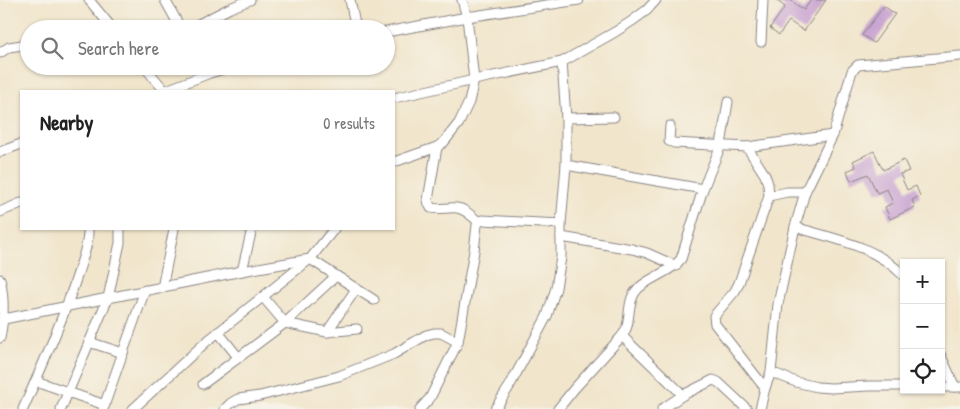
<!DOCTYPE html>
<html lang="en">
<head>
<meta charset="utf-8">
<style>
  body { margin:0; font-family:"Patrick Hand",sans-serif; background:#f2f2f2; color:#222 }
  .controls { position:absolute; right:15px; bottom:15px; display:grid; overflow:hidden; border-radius:0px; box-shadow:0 1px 4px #0004 }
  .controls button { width:45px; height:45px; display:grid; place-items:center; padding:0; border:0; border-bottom:1px solid #e0e0e0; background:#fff; color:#222; font:25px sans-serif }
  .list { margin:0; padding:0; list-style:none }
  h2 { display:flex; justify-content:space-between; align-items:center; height:65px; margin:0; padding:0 20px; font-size:21px }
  h2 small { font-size:16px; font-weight:400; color:#767676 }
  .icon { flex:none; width:28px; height:28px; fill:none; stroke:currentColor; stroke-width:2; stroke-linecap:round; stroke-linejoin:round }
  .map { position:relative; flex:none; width:960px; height:409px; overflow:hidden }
  .search { position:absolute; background:#fff; box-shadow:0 1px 4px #0004; left:20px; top:20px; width:375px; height:55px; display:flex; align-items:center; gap:12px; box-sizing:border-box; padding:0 18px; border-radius:28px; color:#767676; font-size:19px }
  .panel { position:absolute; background:#fff; box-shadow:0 1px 4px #0004; left:20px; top:90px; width:375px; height:140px; border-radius:0px }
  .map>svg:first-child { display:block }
  .building { fill:#c49ccf }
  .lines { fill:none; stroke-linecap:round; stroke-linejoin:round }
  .minor-casing { stroke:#8a8483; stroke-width:11 }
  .minor { stroke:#fff; stroke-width:9 }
</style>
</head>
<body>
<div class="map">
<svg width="960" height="409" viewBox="0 0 960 409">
  <rect width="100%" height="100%" fill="#f7f3e8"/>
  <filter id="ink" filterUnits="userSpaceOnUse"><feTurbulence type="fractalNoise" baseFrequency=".02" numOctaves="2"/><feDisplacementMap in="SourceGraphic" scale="10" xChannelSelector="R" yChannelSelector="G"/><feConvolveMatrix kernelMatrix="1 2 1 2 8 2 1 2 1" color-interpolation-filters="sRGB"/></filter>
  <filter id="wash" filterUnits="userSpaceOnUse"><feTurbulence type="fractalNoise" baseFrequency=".0096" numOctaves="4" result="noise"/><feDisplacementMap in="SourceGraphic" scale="20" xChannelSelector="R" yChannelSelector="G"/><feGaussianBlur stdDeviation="1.12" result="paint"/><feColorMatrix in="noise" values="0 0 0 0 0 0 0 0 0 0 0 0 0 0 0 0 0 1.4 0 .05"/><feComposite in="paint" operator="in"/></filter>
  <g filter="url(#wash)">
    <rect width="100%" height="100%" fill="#f1e5cb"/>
    <g id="blocks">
      <!-- building -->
      <g class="building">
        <polygon points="776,0 790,0 804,10 811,0 826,0 804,31 789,21 779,35 770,28 785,7"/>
        <polygon points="884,6 895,14 874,43 862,35"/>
        <polygon points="874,151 883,170 904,160 909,171 900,174 907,190 916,186 920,196 912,200 915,207 890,219 885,207 893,203 887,189 877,193 868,174 851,181 847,171 856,167 853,161"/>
      </g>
    </g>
  </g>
  <g filter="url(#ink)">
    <use href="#blocks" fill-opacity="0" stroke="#8a8483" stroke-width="1"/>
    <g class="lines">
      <!-- minor casing -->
      <g class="minor-casing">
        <g id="minor">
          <polyline points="89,0 113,29"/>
          <polyline points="165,0 181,29"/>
          <polyline points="350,0 356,29"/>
          <polyline points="189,29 230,8 250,0"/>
          <polyline points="386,32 467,17 579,0"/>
          <polyline points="761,42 763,0"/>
          <polyline points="0,53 9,47 29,44"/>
          <polyline points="144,66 165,91"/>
          <polyline points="164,91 210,73 234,66"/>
          <polyline points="394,98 474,80 562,62 615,32 632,21 647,10 656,0"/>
          <polyline points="566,118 614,117"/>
          <polyline points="670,126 669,141 674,143 747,147 833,135"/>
          <path d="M437 147 428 200 429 204 431 208C440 210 448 207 457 208 466 209 472 217 479 222"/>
          <polyline points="747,147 765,175 768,184 769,196 739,283 735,291 714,316 715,324 765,388"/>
          <polyline points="0,152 21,144"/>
          <polyline points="394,162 437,147 444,142 459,123 469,102 474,80 467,17 462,0"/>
          <polyline points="566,165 703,189"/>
          <polyline points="769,196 787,192 805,192"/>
          <polyline points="0,212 21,203"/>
          <polyline points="479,222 482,220 561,224"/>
          <path d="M795 227C834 239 874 245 904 276"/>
          <polyline points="561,237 632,249 647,253 676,266"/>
          <polyline points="242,271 252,229"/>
          <path d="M0 279C5 300 4 318 0 338"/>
          <polyline points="162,288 174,229"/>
          <polyline points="263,297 285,323 327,332 357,329"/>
          <polyline points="4,319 242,271 310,259 334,229"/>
          <polyline points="218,332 238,357"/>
          <polyline points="327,332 356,289"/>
          <polyline points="622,336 683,395"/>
          <polyline points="89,342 123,353"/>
          <polyline points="941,356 955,387"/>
          <polyline points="771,372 796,382 817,387 831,388 869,386 904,386"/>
          <polyline points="36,381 105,405"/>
          <polyline points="203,384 285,323 336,276"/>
          <polyline points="941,387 960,387"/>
          <path d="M23 409C43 365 63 320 78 273 82 259 89 244 88 229"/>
          <polyline points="61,409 108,298 120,243 120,229"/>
          <polyline points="103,409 145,290"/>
          <polyline points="133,409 206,342 310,259 374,300"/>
          <polyline points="225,409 231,403 238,399 260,396 339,376 394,354 426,335 434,333 441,333 458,342"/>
          <polyline points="420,409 430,398 458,342 474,251 477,225 479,222"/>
          <polyline points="495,409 509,387 547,316 556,288 561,257 561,224 566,165 566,118 562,62"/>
          <path d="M558 409 574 389 622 336C624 333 626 330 627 326 630 315 628 300 636 291 646 278 669 274 681 259L703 189 721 145 728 102"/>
          <polyline points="662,409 683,395 713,380 718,382 747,409"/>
          <polyline points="760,409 765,388 771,372 778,304 795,227 805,192 833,135 852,71 858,65 960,56"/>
        </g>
      </g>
      <!-- minor -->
      <use href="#minor" class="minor"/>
    </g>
  </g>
</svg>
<div class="controls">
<button>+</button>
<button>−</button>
<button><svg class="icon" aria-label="locate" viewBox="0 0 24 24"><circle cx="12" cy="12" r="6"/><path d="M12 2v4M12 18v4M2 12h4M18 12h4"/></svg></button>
</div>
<div class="search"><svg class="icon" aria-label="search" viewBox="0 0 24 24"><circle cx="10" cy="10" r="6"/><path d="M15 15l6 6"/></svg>Search here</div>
<section class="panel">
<h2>Nearby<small>0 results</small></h2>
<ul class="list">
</ul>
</section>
</div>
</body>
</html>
